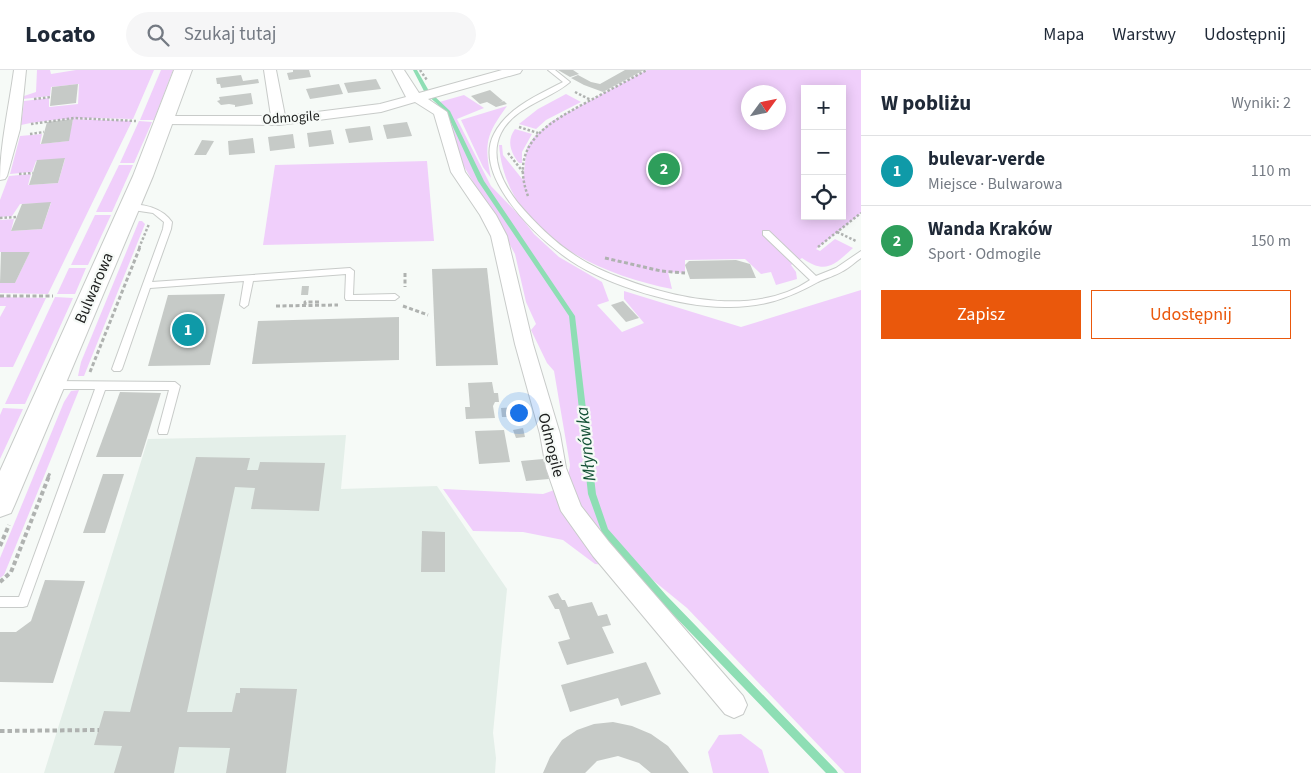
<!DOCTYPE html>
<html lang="pl">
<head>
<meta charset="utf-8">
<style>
  body { margin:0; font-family:"Source Sans 3",sans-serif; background:#f6f6f7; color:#1f2937 }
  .controls { position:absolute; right:15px; top:15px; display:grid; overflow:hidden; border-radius:0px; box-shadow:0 2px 12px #0003 }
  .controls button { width:45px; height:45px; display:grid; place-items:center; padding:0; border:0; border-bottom:1px solid #e0e1e3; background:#fff; color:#1f2937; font:25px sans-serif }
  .compass { position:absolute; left:741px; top:15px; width:45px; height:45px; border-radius:50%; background:#fff; box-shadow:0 2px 12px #0003; rotate:57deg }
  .you { position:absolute; left:518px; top:342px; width:18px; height:18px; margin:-12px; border:4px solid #fff; border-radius:50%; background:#1a73e8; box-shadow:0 0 0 8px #1a73e833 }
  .badge { display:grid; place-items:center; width:32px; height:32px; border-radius:50%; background:#ea580c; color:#fff; font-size:16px; font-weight:700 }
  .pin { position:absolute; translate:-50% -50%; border:2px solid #fff; box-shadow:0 1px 5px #0006 }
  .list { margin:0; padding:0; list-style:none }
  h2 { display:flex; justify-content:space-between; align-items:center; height:65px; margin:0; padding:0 20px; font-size:21px }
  h2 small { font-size:16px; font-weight:400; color:#747a83 }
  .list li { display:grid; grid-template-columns:32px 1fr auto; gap:15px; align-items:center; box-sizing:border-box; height:70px; padding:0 20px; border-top:1px solid #e0e1e3 }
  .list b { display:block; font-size:19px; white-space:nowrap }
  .list p { margin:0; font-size:16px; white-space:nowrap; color:#747a83 }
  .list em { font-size:16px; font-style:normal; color:#747a83 }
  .actions { display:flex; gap:10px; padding:15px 20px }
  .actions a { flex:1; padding:11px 0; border:1px solid #ea580c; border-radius:0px; text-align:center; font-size:18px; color:#ea580c }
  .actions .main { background:#ea580c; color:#fff }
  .icon { flex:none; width:28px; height:28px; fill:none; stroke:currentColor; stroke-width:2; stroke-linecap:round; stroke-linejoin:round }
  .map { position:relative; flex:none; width:861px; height:703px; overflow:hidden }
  header { display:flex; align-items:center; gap:30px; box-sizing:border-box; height:70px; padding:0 25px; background:#fff; border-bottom:1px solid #e0e1e3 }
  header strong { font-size:24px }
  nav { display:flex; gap:28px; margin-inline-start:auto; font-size:18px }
  .search { width:350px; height:45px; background:#f6f6f7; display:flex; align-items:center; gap:12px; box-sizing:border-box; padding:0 18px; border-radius:28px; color:#747a83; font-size:19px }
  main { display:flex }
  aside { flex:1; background:#fff }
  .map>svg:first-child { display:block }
  .built { fill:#e4efe9 }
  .green { fill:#f0cffb; fill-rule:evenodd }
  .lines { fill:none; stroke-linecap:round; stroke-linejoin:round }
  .stream { fill:#8edeb4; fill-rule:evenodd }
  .building { fill:#c6cac7 }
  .lane-casing { stroke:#c8cbc9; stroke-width:2 }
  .street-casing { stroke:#c8cbc9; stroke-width:2 }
  .secondary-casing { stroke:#c8cbc9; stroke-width:2 }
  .path-far2 { stroke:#afb2b0; stroke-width:2.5; stroke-dasharray:2.5 2; stroke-linecap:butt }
  .path-far1 { stroke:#afb2b0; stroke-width:3; stroke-dasharray:4 2.5; stroke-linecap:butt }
  .path { stroke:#afb2b0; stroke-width:4; stroke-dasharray:4.5 3; stroke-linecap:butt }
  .lane { fill:#fff; fill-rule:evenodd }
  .street { fill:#fff; fill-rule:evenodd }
  .secondary { fill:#fff; fill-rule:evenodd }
  .labels { text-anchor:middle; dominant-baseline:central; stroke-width:4.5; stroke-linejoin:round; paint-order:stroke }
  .far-street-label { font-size:14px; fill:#1b1d1c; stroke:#f6faf7 }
  .street-label { font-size:16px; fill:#1b1d1c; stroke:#f6faf7 }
  .water-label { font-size:18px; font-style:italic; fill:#155237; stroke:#f6faf7 }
</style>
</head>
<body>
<header>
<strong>Locato</strong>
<div class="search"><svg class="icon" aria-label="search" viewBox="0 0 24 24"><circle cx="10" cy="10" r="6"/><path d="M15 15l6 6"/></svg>Szukaj tutaj</div>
<nav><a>Mapa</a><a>Warstwy</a><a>Udostępnij</a></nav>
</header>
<main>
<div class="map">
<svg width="861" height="703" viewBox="0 0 861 703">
  <rect width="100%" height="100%" fill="#f6faf7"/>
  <!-- built -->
  <polygon class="built" points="346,365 341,419 437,416 507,519 493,663 496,688 495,703 44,703 148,369"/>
  <!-- green -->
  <g class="green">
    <path d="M37 0H50L51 4 76 0H154L133 49C94 48 60 47 21 55L24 31 49 28V37L78 34 79 14 51 17 50 26 23 29 24 26 36 22Z"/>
    <polygon points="161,0 173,0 154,50 140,50"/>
    <path d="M647 0H861V143L816 179 820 181 835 169 853 178C834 195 826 205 802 188L791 195 796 202 797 209 776 215 771 202 761 204 745 189 685 190V203L668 202 672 219C596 204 506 163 499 75H502L503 85 523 110 527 77 534 67 552 51ZM805 19H842V146H805ZM748 22H778V52H748Z"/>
    <polygon points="566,24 581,32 546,50 536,59 519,54 538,39"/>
    <path d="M464 25 484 38 457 49 491 116 521 147 534 164 559 187 602 212 609 231 597 235 622 262 644 253 624 229V221L741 257 861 220V703H845L687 538 638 498 595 494 563 470 523 462 473 461 443 419 543 424C560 419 568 413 570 395L554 301 547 293 531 260 536 254 526 232 515 184 492 142 484 131 454 79 446 47 436 33Z"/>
    <path d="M507 36C486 65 484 73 491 108L483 97 461 50Z"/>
    <polygon points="73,49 132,51 48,224 0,223 0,213 15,213 30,182 0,182 0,150 14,149 11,161 42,159 51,133 20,134 12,146 0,147 0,130 9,106 31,104 28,115 58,113 65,89 36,91 32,102 10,104 20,66 42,64 40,74 68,71"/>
    <polygon points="139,51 152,52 134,93 120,93"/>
    <path d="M515 59 532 64 522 82V93H519C511 83 506 71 515 59Z"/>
    <polygon points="427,91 434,171 263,175 275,95"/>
    <polygon points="119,95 133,95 112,142 96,142"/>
    <polygon points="95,145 111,145 88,195 71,195"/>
    <polygon points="139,151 142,151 145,154 84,306 78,306 81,292"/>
    <polygon points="69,198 86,198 75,224 57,224"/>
    <polygon points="0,227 46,228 13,297 0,297 0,247 6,236 0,236"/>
    <polygon points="55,227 73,228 25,334 5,334"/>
    <polygon points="79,320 4,505 0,508 0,488 64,332 71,321"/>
    <polygon points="3,338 23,339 0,389 0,345"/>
    <polygon points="741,664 762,680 769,703 713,703 708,682 719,665"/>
  </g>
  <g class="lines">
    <!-- stream -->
    <polygon class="stream" points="413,0 417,0 429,21 450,41 484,111 575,246 596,424 608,459 666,525 836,700 838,703 826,703 660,531 602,463 588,424 569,246 478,111 446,42 425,23"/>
  </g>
  <!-- building -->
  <g class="building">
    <polygon points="293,0 309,0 311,7 289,10 287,3 293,2"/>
    <polygon points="558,0 573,0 579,4 570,7"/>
    <polygon points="625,0 644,0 603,22 584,15 571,8 578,5 591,12 600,14"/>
    <polygon points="241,5 243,11 258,9 259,13 221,18 220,14 217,14 216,8"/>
    <polygon points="376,9 381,19 348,23 344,13"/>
    <polygon points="78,14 76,33 50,36 52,17"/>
    <polygon points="339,14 343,24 310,29 306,19"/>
    <polygon points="490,20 503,31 499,33 504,31 507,34 496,37 487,32 480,34 471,26"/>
    <polygon points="251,23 253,34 235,37 235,35 229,34 221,35 217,31 220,30 219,27"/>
    <polygon points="73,49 69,71 41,74 47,52"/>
    <polygon points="407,52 412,66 387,69 383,55"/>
    <polygon points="370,56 373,70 349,73 345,59"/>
    <polygon points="331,60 334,74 309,77 307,63"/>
    <polygon points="293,64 295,78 270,81 268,67"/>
    <polygon points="253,68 255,83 229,85 228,71"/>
    <polygon points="202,70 214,71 206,85 194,85"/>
    <polygon points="65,88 58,113 29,115 37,90"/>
    <polygon points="51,132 42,159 11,161 22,134"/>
    <polygon points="1,182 30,182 15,213 0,213"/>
    <polygon points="736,190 750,194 756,208 690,209 685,195 689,191"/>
    <polygon points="487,198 498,295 436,296 432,199"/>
    <polygon points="302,216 309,216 308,225 301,225"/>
    <polygon points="225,224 210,295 148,296 168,225"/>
    <polygon points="623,231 639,248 626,252 611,235"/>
    <polygon points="399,247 399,290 252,294 258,251"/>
    <polygon points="492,312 494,323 498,323 499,332 495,332 493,336 495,348 466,349 465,337 470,337 468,313"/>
    <polygon points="120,322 161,323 141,387 96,387"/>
    <polygon points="522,337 523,347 502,347 501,338"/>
    <polygon points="523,358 525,367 516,368 513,360"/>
    <polygon points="504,360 510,392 479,394 475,361"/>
    <polygon points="196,387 250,388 247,400 258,400 260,392 325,393 319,441 251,439 255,418 235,417 187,642 232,642 236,623 240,623 240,618 297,619 286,703 226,703 230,678 179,677 174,703 114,703 122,676 94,675 104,641 130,642"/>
    <polygon points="543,389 549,409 526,411 521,391"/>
    <polygon points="103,404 124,404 105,463 83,463"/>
    <polygon points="422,461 445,462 445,502 421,502"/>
    <polygon points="45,510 85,511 53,613 0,612 0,562 16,562 31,551"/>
    <polygon points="558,523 562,530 565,530 568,537 592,532 598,546 607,544 611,555 602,557 614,583 567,595 558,572 570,569 559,539 555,539 548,526"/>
    <polygon points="646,592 661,624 621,636 618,628 570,642 561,615"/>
    <polygon points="613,652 632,656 651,664 668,676 689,703 651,703 639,693 618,686 597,691 585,703 543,703 550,687 562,670 577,660 594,654"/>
  </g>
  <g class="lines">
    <!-- lane casing -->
    <g class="lane-casing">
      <g id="lane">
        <path d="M548 0H555L570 12C549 30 515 36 501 63 489 87 503 114 518 133 535 153 554 172 576 186 591 196 607 203 624 209 679 230 757 246 810 210L763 165V161H769L816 206 836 198 861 181V188C855 192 849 198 843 201 835 206 826 208 818 212 788 229 760 238 725 237 679 237 609 216 571 191 546 174 523 152 506 127 494 109 483 85 494 64 507 38 538 25 563 12Z"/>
        <path d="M126 135C143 133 162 138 172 152L171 159 152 212 350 198 354 201 353 225 395 224 399 227 395 230H346L345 228 346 204 253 211 248 235 244 238 240 235 244 211 150 218 122 299 120 301H114L112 299 163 159 164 152 153 143 126 139Z"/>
        <polygon points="52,311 175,312 180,316 168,361 167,364 159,364 158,361 169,320 105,320 27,536 23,537 0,537 0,527 19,527 95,319 52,319 47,315"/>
      </g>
    </g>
    <!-- street casing -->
    <g class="street-casing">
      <g id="street">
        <path d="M14 0H26L20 59 7 106 5 109 0 110C0 74 9 37 14 0Z"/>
        <polygon points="264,0 276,0 285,46 380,34 406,27 392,0 404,0 419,23 502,0 522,0 520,3 428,29 447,42 465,102 496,145 507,166 533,274 560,364 566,398 581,436 609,472 743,626 747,635 743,644 734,648 725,644 593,486 561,441 546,398 540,364 515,274 491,166 480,145 451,102 434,44 415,32 381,42 279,55 164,54 157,50 164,46 271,46"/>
      </g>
    </g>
    <!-- secondary casing -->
    <g class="secondary-casing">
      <polygon id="secondary" points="174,0 192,0 153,106 15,434 11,443 0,447 0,401 133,106"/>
    </g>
    <!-- path-far2 -->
    <g class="path-far2">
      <polyline points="420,0 427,10"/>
      <polyline points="575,22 591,30"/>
      <polyline points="34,29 51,27"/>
      <polyline points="31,54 74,48 136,51"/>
      <polyline points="519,57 538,63"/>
      <polyline points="30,64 44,62"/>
      <polyline points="508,83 523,102"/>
      <polyline points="19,104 33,103"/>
      <path d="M528 126C508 73 550 52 589 31 608 21 628 10 647 0"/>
      <polyline points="0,148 16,147"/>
      <polyline points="837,162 856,171"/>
      <polyline points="818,177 861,143"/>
      <polyline points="139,178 149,154"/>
    </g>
    <!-- path-far1 -->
    <g class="path-far1">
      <polyline points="605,188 661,201 685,203"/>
      <polyline points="405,203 405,217"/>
      <polyline points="0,226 53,226"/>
      <polyline points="305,235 305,232 319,232"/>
      <polyline points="276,236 338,235"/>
      <polyline points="403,236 428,245"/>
      <polyline points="90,302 140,177"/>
      <polyline points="48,407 50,403"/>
    </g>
    <!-- path -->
    <g class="path">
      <polyline points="0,476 9,455"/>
      <polyline points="0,512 11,502 49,406"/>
      <polyline points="0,661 99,660"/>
    </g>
    <!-- lane -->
    <use href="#lane" class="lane"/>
    <!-- street -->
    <use href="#street" class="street"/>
    <!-- secondary -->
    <use href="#secondary" class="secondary"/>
  </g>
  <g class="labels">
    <!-- far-street labels -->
    <g class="far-street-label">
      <text transform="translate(291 48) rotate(-4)">Odmogile</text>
    </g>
    <!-- street labels -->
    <g class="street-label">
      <text transform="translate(94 218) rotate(-67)">Bulwarowa</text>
      <text transform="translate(551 375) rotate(76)">Odmogile</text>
    </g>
    <!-- water labels -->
    <g class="water-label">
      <text transform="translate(586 374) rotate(-96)">Młynówka</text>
    </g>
  </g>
</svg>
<div class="controls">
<button>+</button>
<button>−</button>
<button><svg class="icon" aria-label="locate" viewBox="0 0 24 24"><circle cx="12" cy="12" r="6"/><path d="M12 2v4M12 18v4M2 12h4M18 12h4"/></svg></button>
</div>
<svg class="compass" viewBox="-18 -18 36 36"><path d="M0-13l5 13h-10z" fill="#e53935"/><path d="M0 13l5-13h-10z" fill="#747a83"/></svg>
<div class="you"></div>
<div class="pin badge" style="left:188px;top:260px;background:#0f9aa8">1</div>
<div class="pin badge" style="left:664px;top:99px;background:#2e9e5b">2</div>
</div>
<aside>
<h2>W pobliżu<small>Wyniki: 2</small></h2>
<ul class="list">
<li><span class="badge" style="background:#0f9aa8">1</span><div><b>bulevar-verde</b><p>Miejsce · Bulwarowa</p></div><em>110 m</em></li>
<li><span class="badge" style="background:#2e9e5b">2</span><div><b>Wanda Kraków</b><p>Sport · Odmogile</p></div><em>150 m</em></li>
</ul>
<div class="actions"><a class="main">Zapisz</a><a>Udostępnij</a></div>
</aside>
</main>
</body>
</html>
